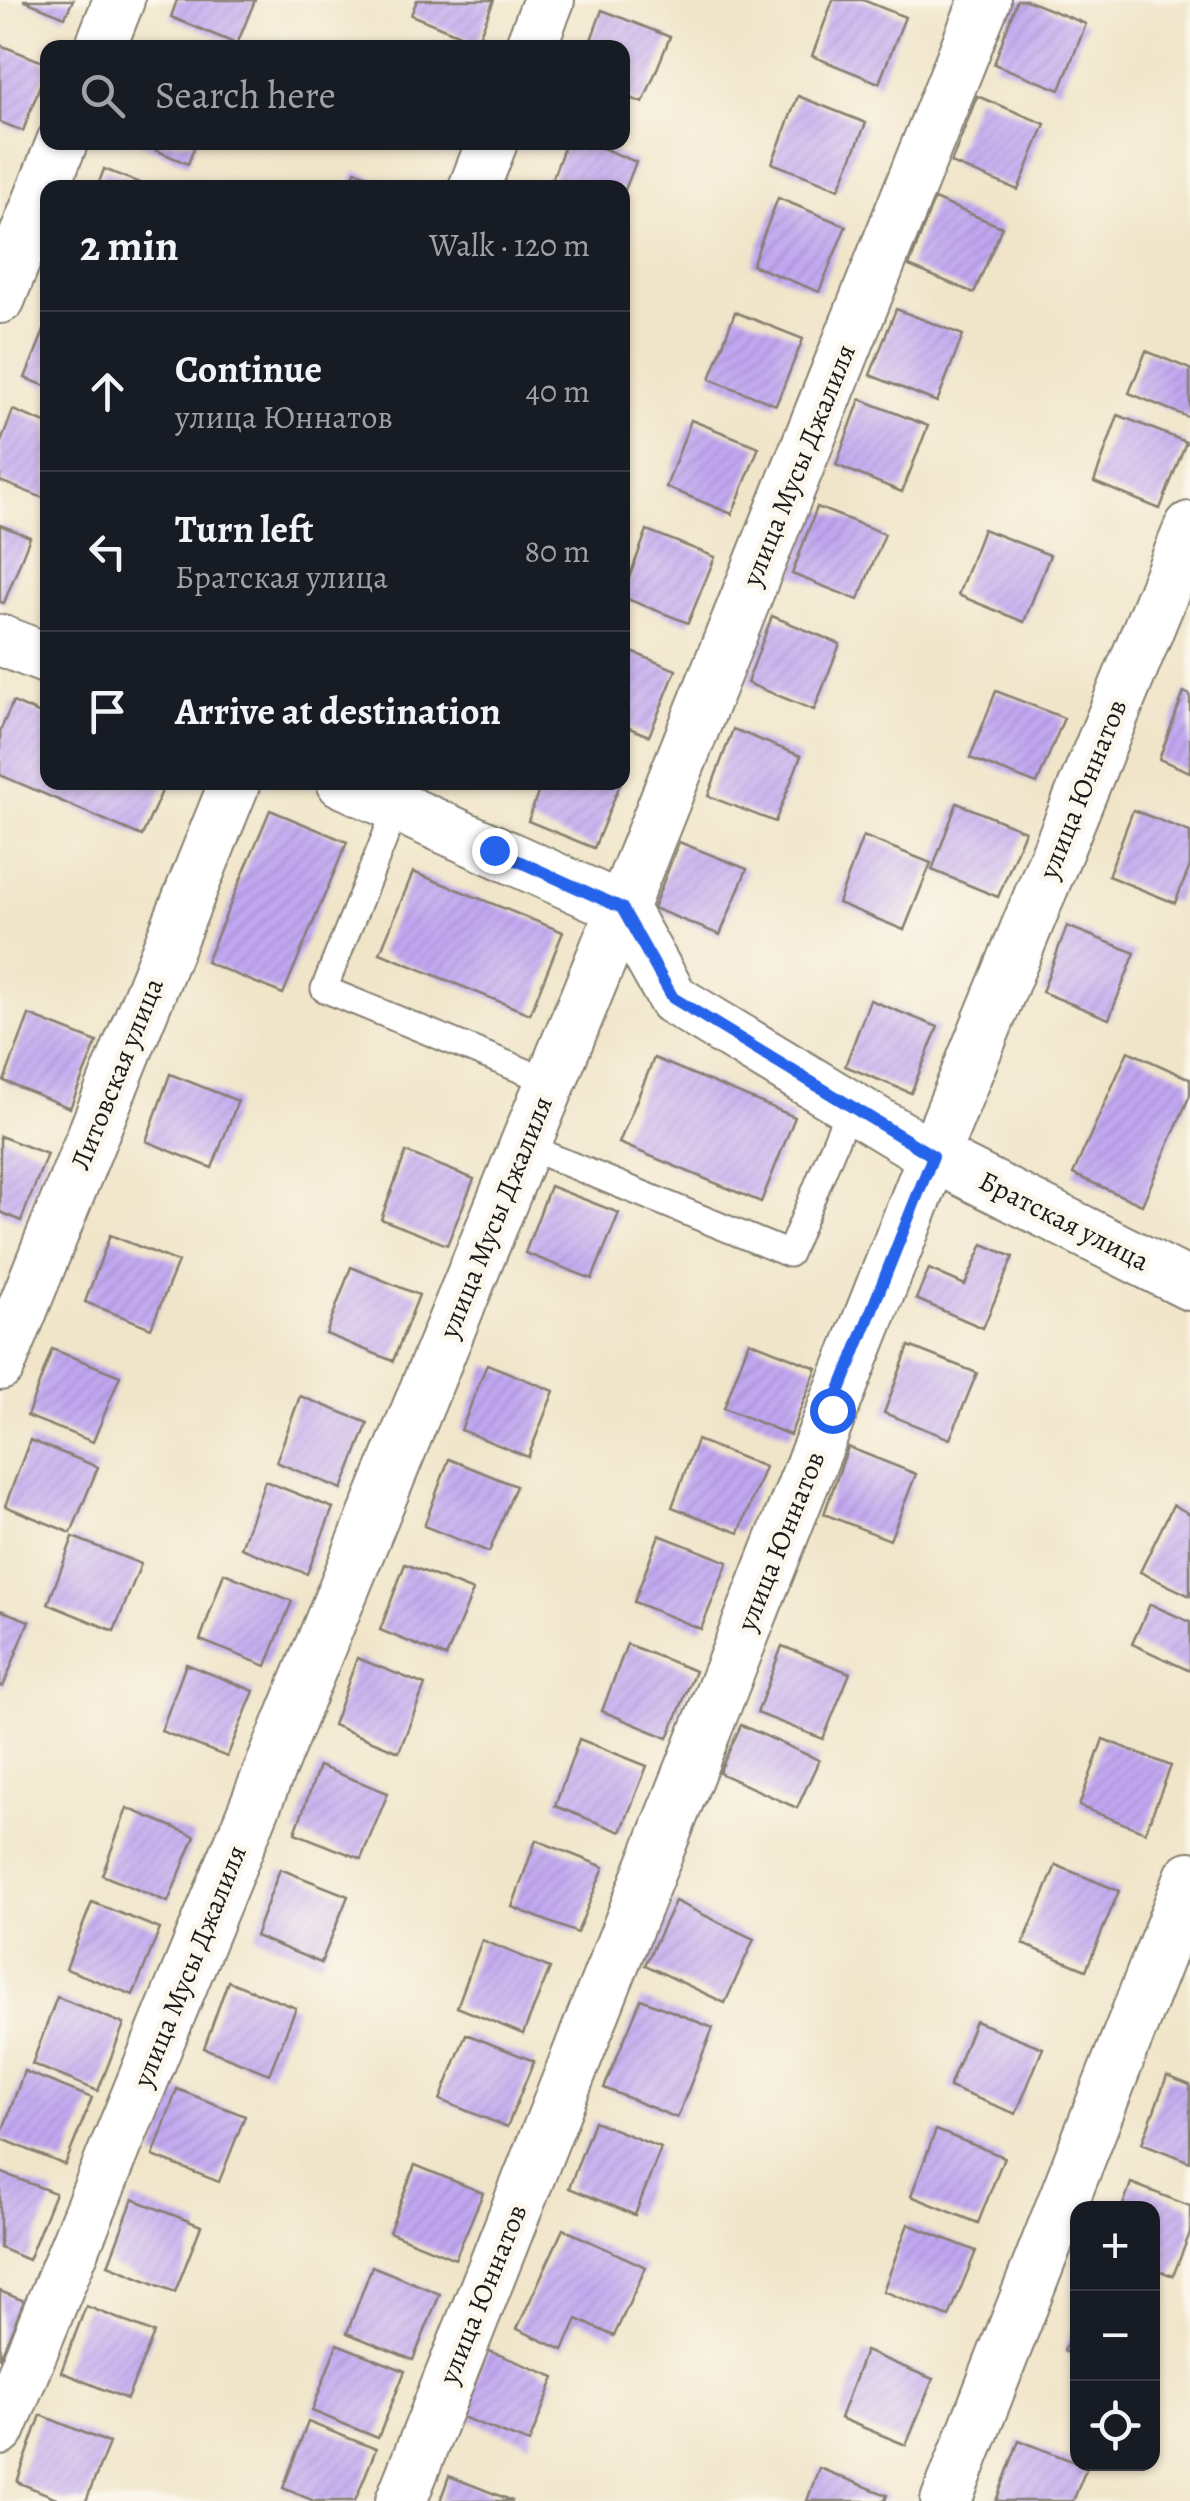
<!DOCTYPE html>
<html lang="en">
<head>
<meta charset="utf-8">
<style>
  body { margin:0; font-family:Alegreya,serif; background:#242831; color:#f1f3f6 }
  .controls { position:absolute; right:30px; bottom:30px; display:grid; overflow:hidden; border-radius:20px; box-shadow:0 2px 8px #0004 }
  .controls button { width:90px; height:90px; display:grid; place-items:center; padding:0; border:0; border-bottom:2px solid #363941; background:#171b24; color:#f1f3f6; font:50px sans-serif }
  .stop { position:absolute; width:30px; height:30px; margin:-22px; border:8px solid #2563eb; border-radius:50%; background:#fff }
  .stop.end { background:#2563eb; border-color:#fff; box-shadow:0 2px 10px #0008 }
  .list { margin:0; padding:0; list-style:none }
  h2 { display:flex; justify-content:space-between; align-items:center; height:130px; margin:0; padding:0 40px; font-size:42px }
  h2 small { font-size:32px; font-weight:400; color:#9ea1a6 }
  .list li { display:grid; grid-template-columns:65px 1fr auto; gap:30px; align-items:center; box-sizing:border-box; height:160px; padding:0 40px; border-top:2px solid #363941 }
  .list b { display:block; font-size:38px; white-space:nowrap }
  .list p { margin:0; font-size:32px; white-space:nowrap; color:#9ea1a6 }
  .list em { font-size:32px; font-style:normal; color:#9ea1a6 }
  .icon { flex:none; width:55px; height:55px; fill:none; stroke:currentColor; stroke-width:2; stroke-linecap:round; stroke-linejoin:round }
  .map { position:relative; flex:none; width:1190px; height:2501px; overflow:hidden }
  .search { position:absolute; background:#171b24; box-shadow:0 2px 8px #0004; left:40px; top:40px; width:590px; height:110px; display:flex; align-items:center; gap:25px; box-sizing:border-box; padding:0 35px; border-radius:20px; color:#9ea1a6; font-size:38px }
  .panel { position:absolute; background:#171b24; box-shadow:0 2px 8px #0004; left:40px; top:180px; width:590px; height:610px; border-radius:20px }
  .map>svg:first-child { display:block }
  .building { fill:url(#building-hatch) }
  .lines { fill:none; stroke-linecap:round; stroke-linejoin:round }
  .service-casing { stroke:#868072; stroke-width:29 }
  .minor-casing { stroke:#868072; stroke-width:54 }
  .service { stroke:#fff; stroke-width:25 }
  .minor { stroke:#fff; stroke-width:50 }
  .route { stroke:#2563eb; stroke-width:12 }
  .labels { text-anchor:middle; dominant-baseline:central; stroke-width:10; stroke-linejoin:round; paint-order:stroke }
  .street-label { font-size:28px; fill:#1c1c1c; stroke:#fbf7ec }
</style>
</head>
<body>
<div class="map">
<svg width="1190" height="2501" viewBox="0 0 1190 2501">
  <defs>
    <pattern id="building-hatch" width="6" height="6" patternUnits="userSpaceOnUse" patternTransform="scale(2.5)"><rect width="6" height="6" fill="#c2a7f1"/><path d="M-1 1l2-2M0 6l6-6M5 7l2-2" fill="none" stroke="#a68fce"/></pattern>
  </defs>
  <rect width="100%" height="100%" fill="#fbf7ec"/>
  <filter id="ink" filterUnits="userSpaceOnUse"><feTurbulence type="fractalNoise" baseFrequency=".01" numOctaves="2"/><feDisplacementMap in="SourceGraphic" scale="20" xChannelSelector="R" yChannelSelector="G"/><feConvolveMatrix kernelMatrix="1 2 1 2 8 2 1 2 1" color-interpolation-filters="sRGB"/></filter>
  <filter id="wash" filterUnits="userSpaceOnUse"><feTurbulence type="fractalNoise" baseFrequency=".0048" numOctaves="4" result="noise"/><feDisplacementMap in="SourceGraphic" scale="40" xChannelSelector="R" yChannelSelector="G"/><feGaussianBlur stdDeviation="2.25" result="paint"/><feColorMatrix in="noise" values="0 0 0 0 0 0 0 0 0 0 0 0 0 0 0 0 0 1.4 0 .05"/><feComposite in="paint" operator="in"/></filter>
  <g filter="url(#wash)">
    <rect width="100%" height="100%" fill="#f1e5c9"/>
    <g id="blocks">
      <!-- building -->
      <g class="building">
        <polygon points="23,0 73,0 65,17"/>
        <polygon points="177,0 255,0 237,44 171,17"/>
        <polygon points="417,0 494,0 477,42 411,15"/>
        <polygon points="833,0 863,0 905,17 879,83 812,56"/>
        <polygon points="1017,0 1026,0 1086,24 1060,90 994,64"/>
        <polygon points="602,10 670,37 643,103 622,95 622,48 588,48"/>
        <polygon points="0,45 48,64 23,131 0,122"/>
        <polygon points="798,96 866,123 839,189 772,163"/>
        <polygon points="977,96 1045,124 1018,190 951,163"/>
        <polygon points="137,142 196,142 188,164"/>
        <polygon points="566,142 588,142 636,162 623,195 622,188 549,188"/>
        <polygon points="104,169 150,187 150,188 97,188"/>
        <polygon points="355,171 396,187 396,188 349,188"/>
        <polygon points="778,198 846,226 819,292 752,265"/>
        <polygon points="934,199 1002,227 974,293 909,266"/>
        <polygon points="896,309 963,335 937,402 870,375"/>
        <polygon points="735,312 803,339 776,405 710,379"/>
        <polygon points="48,321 48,387 25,378"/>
        <polygon points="1146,351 1190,369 1190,418 1129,393"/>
        <polygon points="860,399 928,426 902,492 836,465"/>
        <polygon points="13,410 48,424 48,500 0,481 0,445"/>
        <polygon points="1118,415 1186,442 1160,509 1094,482"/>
        <polygon points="691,420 759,447 732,514 666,487"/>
        <polygon points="817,507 885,534 858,600 792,574"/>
        <polygon points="0,525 30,537 4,603 0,602"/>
        <polygon points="983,529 1050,555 1024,622 958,595"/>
        <polygon points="647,530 715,557 688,623 622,597"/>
        <polygon points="772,616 840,644 814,710 747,683"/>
        <polygon points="622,648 676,670 649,736 622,725"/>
        <polygon points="996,691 1064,718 1037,784 970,758"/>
        <polygon points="1184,692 1190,695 1190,772 1159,759"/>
        <polygon points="13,702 48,717 48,782 166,782 142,836 0,775 0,731"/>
        <polygon points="733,729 801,756 775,822 708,796"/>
        <polygon points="542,782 621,782 594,848 528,821"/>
        <polygon points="957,803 1025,831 998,897 932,870"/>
        <polygon points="270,810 347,842 283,994 206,962"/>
        <polygon points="1133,810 1190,832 1190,866 1175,903 1108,876"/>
        <polygon points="863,836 931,863 904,930 838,903"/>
        <polygon points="679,842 747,869 720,935 653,908"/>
        <polygon points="413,872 563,932 530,1014 380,953"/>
        <polygon points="1067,926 1135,953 1109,1019 1042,992"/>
        <polygon points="870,1000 938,1027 911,1093 845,1066"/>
        <polygon points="29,1015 97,1042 70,1108 4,1081"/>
        <polygon points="1128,1051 1190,1079 1190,1095 1142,1205 1073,1174"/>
        <polygon points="654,1058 795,1117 761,1202 619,1143"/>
        <polygon points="170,1074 238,1101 212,1168 146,1141"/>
        <polygon points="0,1136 47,1154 21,1221 0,1212"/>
        <polygon points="406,1152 474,1179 447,1245 381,1219"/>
        <polygon points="550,1186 619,1213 592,1279 525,1253"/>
        <polygon points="110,1235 178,1262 151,1328 85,1302"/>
        <polygon points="983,1244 1013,1257 983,1328 916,1299 929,1269 965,1285"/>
        <polygon points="351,1267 419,1295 393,1361 326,1334"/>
        <polygon points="749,1341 817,1368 790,1435 724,1408"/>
        <polygon points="909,1346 977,1373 950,1439 884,1413"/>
        <polygon points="52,1349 120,1376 93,1442 27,1416"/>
        <polygon points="487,1364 554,1391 528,1457 461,1430"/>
        <polygon points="300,1396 368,1423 342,1489 276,1462"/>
        <polygon points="30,1440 98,1467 71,1533 5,1506"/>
        <polygon points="697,1440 765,1467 739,1533 672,1507"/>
        <polygon points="848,1447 916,1474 890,1540 824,1514"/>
        <polygon points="449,1459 516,1486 489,1552 424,1526"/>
        <polygon points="265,1481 333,1508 307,1574 241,1548"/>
        <polygon points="1173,1505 1190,1514 1190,1596 1140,1572"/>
        <polygon points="659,1535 728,1562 701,1629 634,1602"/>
        <polygon points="73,1537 141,1564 114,1631 48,1604"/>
        <polygon points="405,1564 473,1591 446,1657 380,1630"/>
        <polygon points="224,1573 292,1601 266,1666 200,1640"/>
        <polygon points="1150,1604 1190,1622 1190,1671 1132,1644"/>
        <polygon points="0,1610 29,1621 3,1687 0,1686"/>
        <polygon points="627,1644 695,1671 668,1738 602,1711"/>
        <polygon points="782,1646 850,1673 823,1739 757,1713"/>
        <polygon points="357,1658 425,1685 399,1752 333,1725"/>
        <polygon points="186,1664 254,1691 227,1757 161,1731"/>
        <polygon points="741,1725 819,1760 797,1808 719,1773"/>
        <polygon points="579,1739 647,1766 621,1832 555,1806"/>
        <polygon points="1103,1739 1171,1766 1145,1832 1079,1806"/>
        <polygon points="319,1766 388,1793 361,1859 295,1833"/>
        <polygon points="127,1808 195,1836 168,1902 102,1875"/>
        <polygon points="536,1840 604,1867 577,1933 512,1907"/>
        <polygon points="1056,1865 1119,1891 1086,1970 1023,1944"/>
        <polygon points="280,1869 348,1896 321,1963 255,1936"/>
        <polygon points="675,1901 754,1939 725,2003 645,1965"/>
        <polygon points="92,1902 160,1929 133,1995 66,1969"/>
        <polygon points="482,1940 550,1968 523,2034 457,2007"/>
        <polygon points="228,1981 296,2008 269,2074 204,2048"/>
        <polygon points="57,1997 124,2024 98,2091 32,2064"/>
        <polygon points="641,1999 713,2028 677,2118 604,2088"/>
        <polygon points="975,2021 1043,2048 1016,2114 949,2087"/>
        <polygon points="466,2034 534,2061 507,2127 440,2100"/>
        <polygon points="24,2071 92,2098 65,2165 0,2138"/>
        <polygon points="1167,2076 1190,2085 1190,2162 1142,2143"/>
        <polygon points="177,2089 245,2116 219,2182 153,2156"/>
        <polygon points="594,2121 661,2148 635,2215 569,2188"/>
        <polygon points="936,2130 1004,2157 978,2223 911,2196"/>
        <polygon points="415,2165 483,2193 455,2259 389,2232"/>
        <polygon points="0,2172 55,2193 28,2260 0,2248"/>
        <polygon points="1131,2183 1190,2206 1190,2233 1173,2276 1152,2268 1152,2208 1122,2208"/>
        <polygon points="133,2199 201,2226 175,2292 108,2265"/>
        <polygon points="908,2224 976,2251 949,2317 883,2291"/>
        <polygon points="563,2229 646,2267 614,2336 577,2319 563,2350 517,2329"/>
        <polygon points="372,2266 440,2294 413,2360 347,2333"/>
        <polygon points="0,2291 24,2301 0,2359"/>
        <polygon points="86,2306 154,2333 127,2399 61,2372"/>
        <polygon points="1078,2316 1078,2357 1064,2351"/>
        <polygon points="337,2344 405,2371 378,2438 312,2411"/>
        <polygon points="487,2350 555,2377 529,2443 462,2417"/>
        <polygon points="865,2351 933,2379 906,2445 840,2418"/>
        <polygon points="41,2415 109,2443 86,2501 64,2501 17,2482"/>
        <polygon points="308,2422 376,2449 355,2501 314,2501 283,2488"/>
        <polygon points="1019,2440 1087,2467 1073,2501 996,2501"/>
        <polygon points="819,2468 887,2495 885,2501 807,2501"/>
        <polygon points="449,2476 513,2501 440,2501"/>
      </g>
    </g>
  </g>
  <g filter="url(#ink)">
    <use href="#blocks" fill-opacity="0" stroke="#868072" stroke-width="2.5"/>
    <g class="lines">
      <!-- service casing -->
      <g class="service-casing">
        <g id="service">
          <polyline points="397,807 324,989 551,1082"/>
          <polyline points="525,1146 789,1254 850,1106"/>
        </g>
      </g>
      <!-- minor casing -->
      <g class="minor-casing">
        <g id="minor">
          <polyline points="100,48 119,0"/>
          <polyline points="530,48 549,0"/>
          <polyline points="474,188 492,142"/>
          <polyline points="0,298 62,142"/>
          <polyline points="0,640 48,659"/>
          <polyline points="342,782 622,908 673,999 933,1156 1190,1285"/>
          <polyline points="0,1365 235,782"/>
          <polyline points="0,2430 622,908 985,0"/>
          <polyline points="401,2501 933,1156 1190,527"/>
          <polyline points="946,2501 1190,1877"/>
        </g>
      </g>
      <!-- service -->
      <use href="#service" class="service"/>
      <!-- minor -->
      <use href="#minor" class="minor"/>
    </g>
  </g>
  <g class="lines" filter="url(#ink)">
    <!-- route -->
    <polyline class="route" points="494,850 622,908 673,998 933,1156 832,1410"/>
  </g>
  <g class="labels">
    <!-- street labels -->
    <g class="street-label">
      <text transform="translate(799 465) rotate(-68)">улица Мусы Джалиля</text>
      <text transform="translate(1083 789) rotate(-68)">улица Юннатов</text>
      <text transform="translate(117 1074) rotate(-68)">Литовская улица</text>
      <text transform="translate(496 1217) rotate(-68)">улица Мусы Джалиля</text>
      <text transform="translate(1064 1221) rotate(27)">Братская улица</text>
      <text transform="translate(781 1541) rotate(-68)">улица Юннатов</text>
      <text transform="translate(190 1966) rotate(-68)">улица Мусы Джалиля</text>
      <text transform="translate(483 2294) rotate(-68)">улица Юннатов</text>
    </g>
  </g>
</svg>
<div class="controls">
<button>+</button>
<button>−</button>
<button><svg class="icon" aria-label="locate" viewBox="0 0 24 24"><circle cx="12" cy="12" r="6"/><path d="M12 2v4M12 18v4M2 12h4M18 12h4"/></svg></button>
</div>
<div class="stop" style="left:832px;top:1410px"></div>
<div class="stop end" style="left:494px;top:850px"></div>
<div class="search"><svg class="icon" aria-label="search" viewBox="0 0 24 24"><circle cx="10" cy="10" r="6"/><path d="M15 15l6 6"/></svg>Search here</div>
<section class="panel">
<h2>2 min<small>Walk · 120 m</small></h2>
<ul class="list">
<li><svg class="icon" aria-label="ahead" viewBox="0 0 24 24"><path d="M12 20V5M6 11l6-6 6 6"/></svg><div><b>Continue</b><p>улица Юннатов</p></div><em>40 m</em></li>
<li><svg class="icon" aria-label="left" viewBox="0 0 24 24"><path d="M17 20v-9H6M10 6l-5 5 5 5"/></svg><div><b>Turn left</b><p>Братская улица</p></div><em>80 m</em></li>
<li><svg class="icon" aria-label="arrive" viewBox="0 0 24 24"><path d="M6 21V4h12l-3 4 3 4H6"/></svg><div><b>Arrive at destination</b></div></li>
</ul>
</section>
</div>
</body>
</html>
